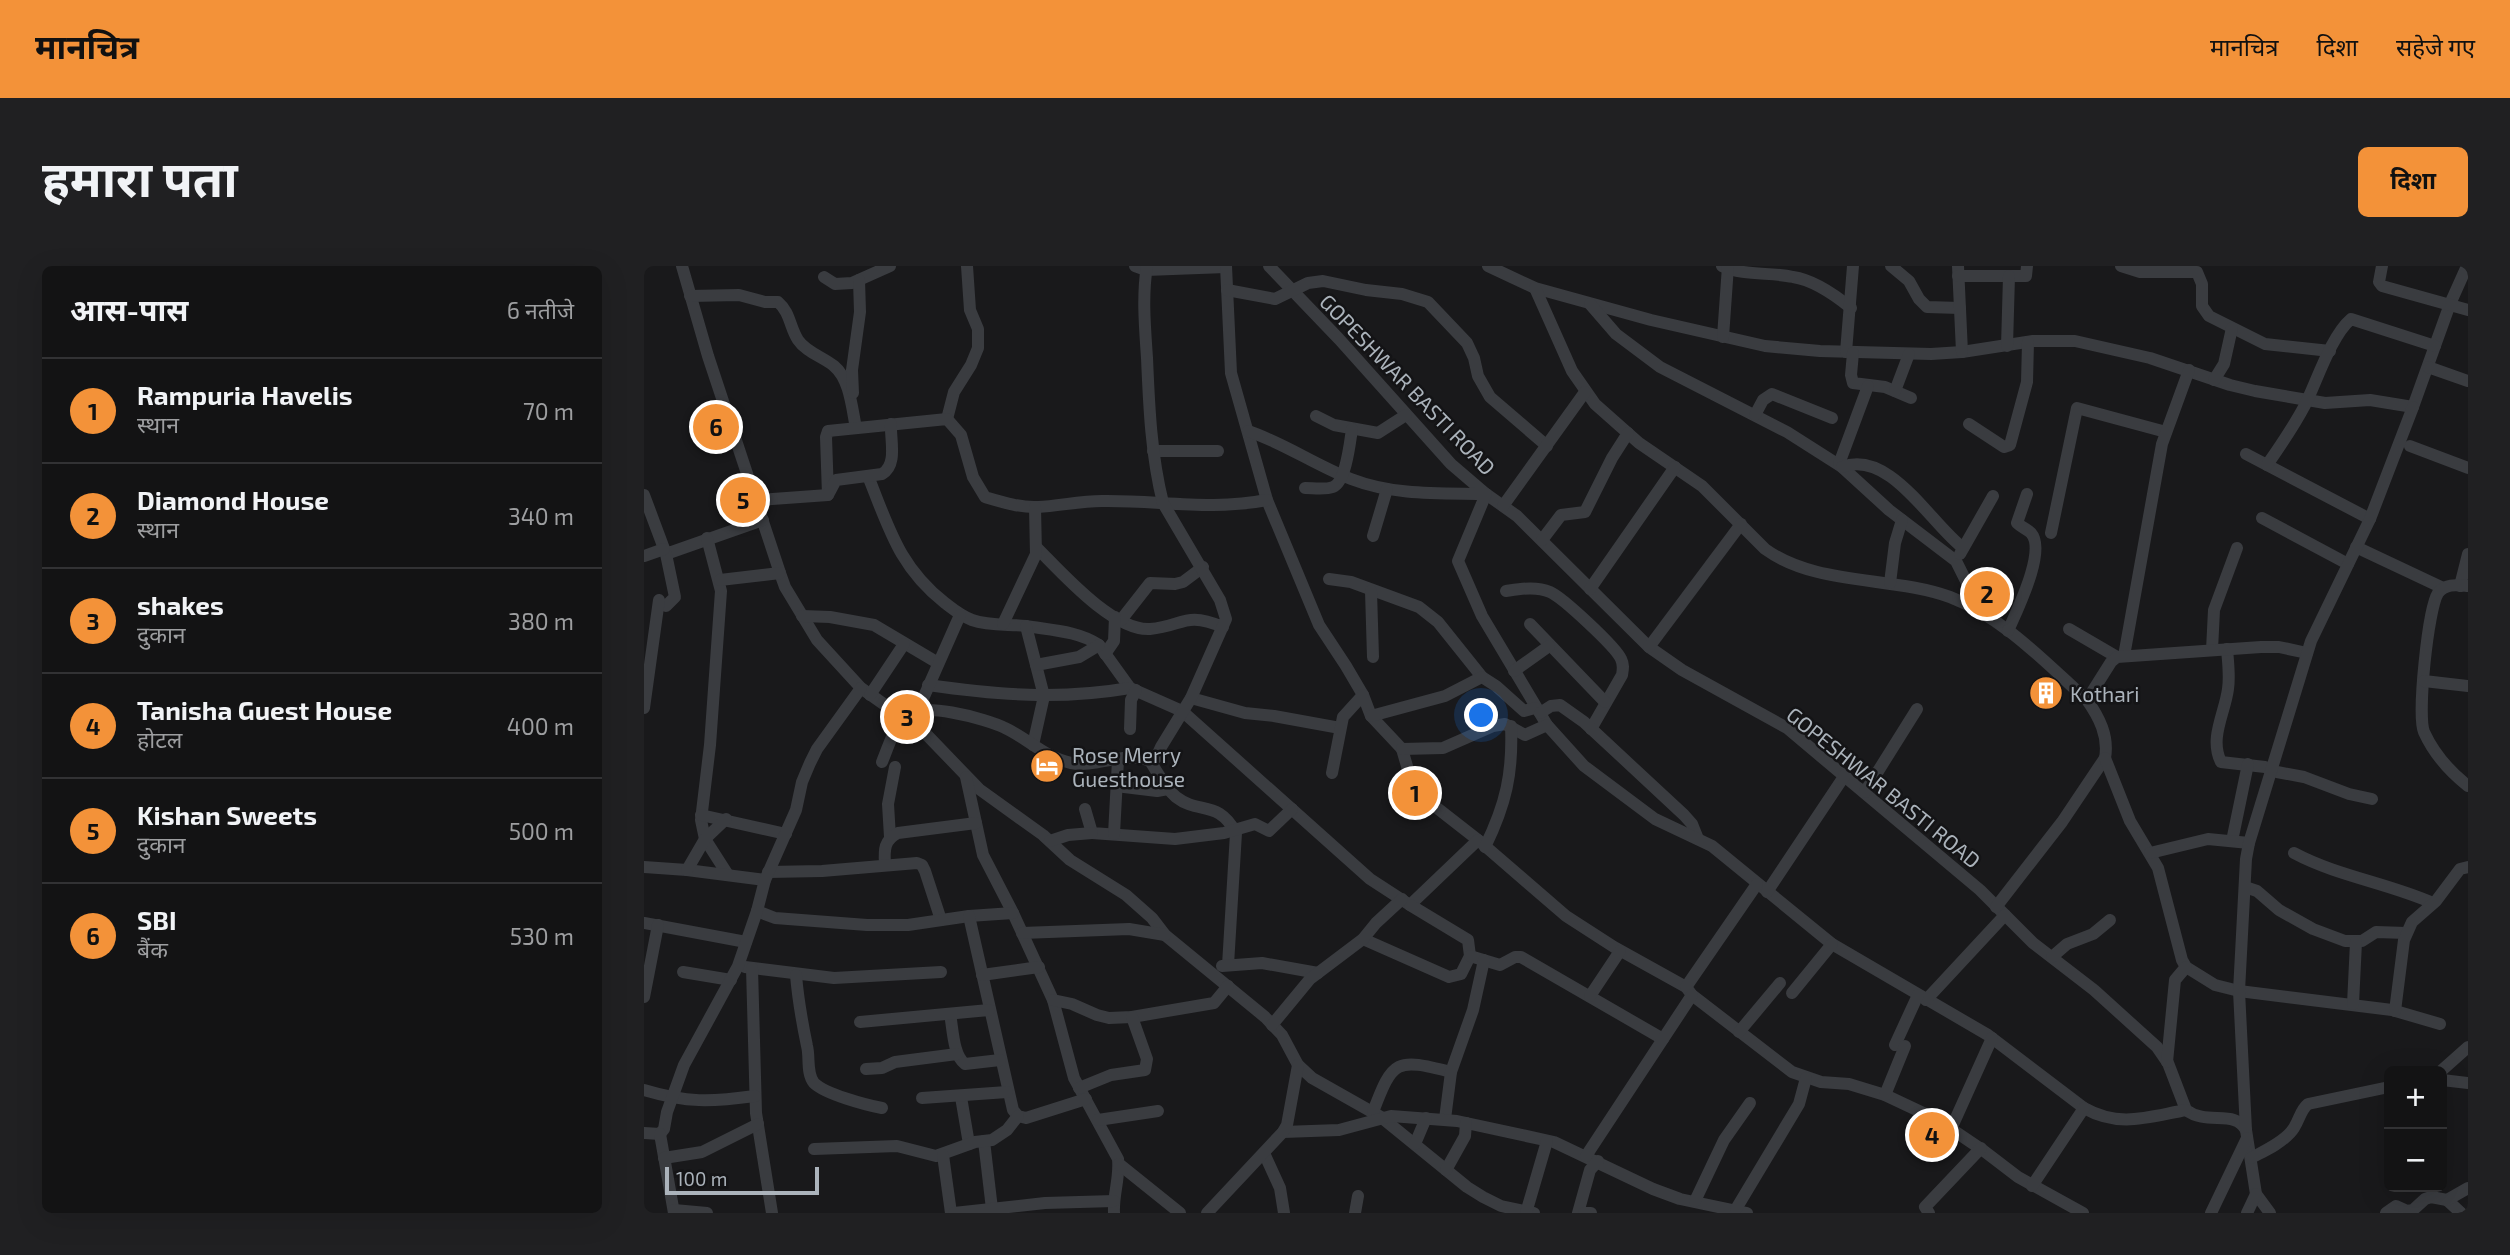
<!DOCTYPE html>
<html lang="hi">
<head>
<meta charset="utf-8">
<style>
  body { margin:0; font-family:"Exo 2","Noto Sans Devanagari",sans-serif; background:#202022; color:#f1f3f6 }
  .controls { position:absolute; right:21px; bottom:21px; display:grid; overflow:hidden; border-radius:10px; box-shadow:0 7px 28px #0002 }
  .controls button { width:63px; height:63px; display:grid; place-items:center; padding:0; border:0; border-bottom:2px solid #323234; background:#131314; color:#f1f3f6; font:35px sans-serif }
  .scale { position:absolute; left:21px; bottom:18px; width:154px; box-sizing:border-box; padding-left:7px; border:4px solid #abb3bb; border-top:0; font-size:19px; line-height:24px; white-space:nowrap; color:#abb3bb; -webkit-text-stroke:5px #141416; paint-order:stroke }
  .you { position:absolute; left:838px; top:450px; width:24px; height:24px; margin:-18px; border:5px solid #fff; border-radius:50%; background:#1a73e8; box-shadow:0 0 0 10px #1a73e833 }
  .badge { display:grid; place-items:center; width:46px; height:46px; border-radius:50%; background:#f39239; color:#111; font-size:23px; font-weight:700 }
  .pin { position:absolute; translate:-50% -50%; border:4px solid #fff; box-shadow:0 2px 7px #0006 }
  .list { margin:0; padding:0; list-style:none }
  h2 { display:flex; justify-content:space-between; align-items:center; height:91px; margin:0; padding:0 28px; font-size:30px }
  h2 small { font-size:23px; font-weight:400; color:#9d9ea0 }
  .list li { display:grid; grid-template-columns:46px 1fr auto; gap:21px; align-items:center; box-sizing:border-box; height:105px; padding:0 28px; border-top:2px solid #323234 }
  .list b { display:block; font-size:26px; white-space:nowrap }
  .list p { margin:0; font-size:23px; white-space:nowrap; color:#9d9ea0 }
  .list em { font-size:23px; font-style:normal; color:#9d9ea0 }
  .map { position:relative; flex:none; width:1824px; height:947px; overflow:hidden; border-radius:10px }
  header { display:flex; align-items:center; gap:42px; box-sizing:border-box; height:98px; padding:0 35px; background:#f39239; color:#111 }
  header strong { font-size:33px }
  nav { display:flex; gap:38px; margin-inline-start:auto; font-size:24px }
  .intro { display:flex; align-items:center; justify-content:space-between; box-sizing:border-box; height:168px; padding:0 42px }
  h1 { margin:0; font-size:49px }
  .button { padding:18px 32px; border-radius:10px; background:#f39239; color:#111; font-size:24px; font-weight:700 }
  main { display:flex; gap:42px; padding:0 42px }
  aside { flex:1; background:#131314; border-radius:10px; box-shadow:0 7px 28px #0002 }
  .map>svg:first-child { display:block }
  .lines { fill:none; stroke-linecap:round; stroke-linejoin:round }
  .minor { stroke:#3a3c40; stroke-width:12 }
  .labels { text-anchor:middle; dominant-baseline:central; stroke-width:5; stroke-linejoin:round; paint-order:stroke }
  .street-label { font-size:21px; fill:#abb3bb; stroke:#141416 }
  .poi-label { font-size:21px; fill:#abb3bb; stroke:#141416; text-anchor:start }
</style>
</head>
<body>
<header>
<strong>मानचित्र</strong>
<nav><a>मानचित्र</a><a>दिशा</a><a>सहेजे गए</a></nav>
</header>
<div class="intro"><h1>हमारा पता</h1><a class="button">दिशा</a></div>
<main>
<aside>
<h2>आस-पास<small>6 नतीजे</small></h2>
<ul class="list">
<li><span class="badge">1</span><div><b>Rampuria Havelis</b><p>स्थान</p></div><em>70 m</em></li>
<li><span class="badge">2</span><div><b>Diamond House</b><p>स्थान</p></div><em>340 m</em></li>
<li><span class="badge">3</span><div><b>shakes</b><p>दुकान</p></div><em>380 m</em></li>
<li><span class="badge">4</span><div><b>Tanisha Guest House</b><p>होटल</p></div><em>400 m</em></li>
<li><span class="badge">5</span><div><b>Kishan Sweets</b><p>दुकान</p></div><em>500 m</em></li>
<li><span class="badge">6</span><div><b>SBI</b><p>बैंक</p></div><em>530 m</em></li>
</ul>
</aside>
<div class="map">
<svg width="1824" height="947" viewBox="0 0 1824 947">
  <rect width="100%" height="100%" fill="#19191b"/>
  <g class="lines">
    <!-- minor -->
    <g class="minor">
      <polyline points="38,0 64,90 136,307 141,321 173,374 217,422 282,468 335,523 399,569 426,594 482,629 508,652 521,669 621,751 638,769 654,799 668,812 737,851 823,921 839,931 857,940 890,947"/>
      <polyline points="491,0 502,4 582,1"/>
      <polyline points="582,0 587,107 623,234 675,359 702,400 719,429 727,450 758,483 770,524 834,574 922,650 970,681 1042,721 1048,729 1148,806 1177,816 1205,818 1241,829 1294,854 1340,885 1374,911 1439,947"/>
      <path d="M625 0 695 73 807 198 842 228 873 250 1005 381 1038 404 1143 462 1336 624 1389 677 1450 724 1513 781 1524 797 1542 844C1563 860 1591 843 1602 864L1612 928 1626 947"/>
      <polyline points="844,0 891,22 1007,54 1121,80 1176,85 1287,88 1318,86 1389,75 1431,75 1506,92 1586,119 1611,125 1681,137 1726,134 1769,141 1806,38 1823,0"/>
      <path d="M1078 0C1099 10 1127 6 1149 11 1170 14 1191 29 1207 42"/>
      <polyline points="1247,0 1265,15 1275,33 1283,41 1316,42"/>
      <polyline points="1314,0 1318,86"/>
      <polyline points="1477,0 1496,6 1553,6 1558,18 1558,40 1565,50 1621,78 1686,85"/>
      <polyline points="1738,0 1735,16 1738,20 1824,44"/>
      <polyline points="1314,10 1382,10 1383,0"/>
      <polyline points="180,11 191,18 208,17 246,0"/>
      <path d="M891 22 928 105 951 138 995 177 1058 220 1121 283C1172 320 1248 310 1306 331 1359 351 1402 397 1443 434 1455 451 1465 470 1461 492L1418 556 1352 641"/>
      <polyline points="583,24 631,33 664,17 679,15 722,24 758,28 784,36 823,77 830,92 834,110 846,131 903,180"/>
      <path d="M46 30 95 29 121 36H134C146 46 146 62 154 74 162 86 179 91 190 100 206 113 208 143 212 162"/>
      <polyline points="946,38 972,68 1016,101 1143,166 1198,201 1245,244 1312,295 1325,321 1331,343"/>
      <polyline points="1079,71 1084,0"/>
      <polyline points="1363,80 1365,10"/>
      <polyline points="1202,86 1209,0"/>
      <polyline points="1209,87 1207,109 1209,117 1241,121 1267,132"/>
      <polyline points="1784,101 1824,115"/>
      <polyline points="1570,114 1580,98 1588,62"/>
      <polyline points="1251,125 1265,88"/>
      <polyline points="209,127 208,104 216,46 215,14"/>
      <polyline points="1111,149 1119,134 1128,128 1188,152"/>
      <polyline points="672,150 690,159 734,167 762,149"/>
      <polyline points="303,153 310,126 327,99 334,82 334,63 326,44 323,0"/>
      <polyline points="1325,158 1360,181 1366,179 1383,116 1384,76"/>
      <path d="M604 165C640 177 671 199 707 213 751 230 797 227 842 228L814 295 838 350 903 459"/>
      <polyline points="1766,180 1824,202"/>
      <polyline points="509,185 574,185"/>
      <polyline points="1602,188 1726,253"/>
      <polyline points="1195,198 1224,120"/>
      <path d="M1623 199C1637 179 1650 160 1661 139 1673 115 1687 70 1707 53L1791 80"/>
      <path d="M1198 201C1246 183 1286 257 1319 282"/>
      <path d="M224 210C245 262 255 301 301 337 310 344 317 350 328 354 345 360 365 358 382 360 406 364 435 365 455 379L486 422 538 445 726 613 766 639 834 574"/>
      <path d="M661 222C669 222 681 224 689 221 702 216 706 176 708 163"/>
      <polyline points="0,229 22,288 119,254"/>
      <path d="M184 229 182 171 184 165 303 153 317 169 329 211 341 231C358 236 377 242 394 241 415 240 436 235 458 235 513 234 568 245 623 234"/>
      <path d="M113 234 184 229 192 214 238 208C254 199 246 173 247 158"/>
      <polyline points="859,240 941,126"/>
      <polyline points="1618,252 1704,298"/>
      <polyline points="1407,267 1433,142 1522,166"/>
      <polyline points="729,270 743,223"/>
      <polyline points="63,272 77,325 66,479 57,554 61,573 84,609"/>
      <polyline points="898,274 917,249 941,246 968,192 984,167"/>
      <polyline points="1712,281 1799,322"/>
      <path d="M393 282C418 307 469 365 506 363 540 360 540 345 579 361"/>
      <polyline points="22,288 31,331 22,340"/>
      <polyline points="1316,288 1349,230"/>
      <polyline points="0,290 20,283"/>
      <polyline points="685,313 707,316 775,341 794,356 838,411 852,420 880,445 891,442"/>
      <polyline points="76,314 136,307"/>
      <polyline points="1246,317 1251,277 1258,254"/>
      <polyline points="1816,320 1824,288"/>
      <path d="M1824 320C1813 319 1802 317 1794 327 1784 343 1773 449 1780 466 1790 488 1805 505 1824 520"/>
      <polyline points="946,323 1031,201"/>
      <polyline points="727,325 729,391"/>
      <path d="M862 325C876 323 892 320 906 326 918 331 972 381 977 393 980 399 979 403 978 409L947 463"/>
      <polyline points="158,350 186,351 230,359 294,397"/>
      <polyline points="477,354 506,317 531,318 539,316 559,301"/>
      <polyline points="359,358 392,288 391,241"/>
      <polyline points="886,358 961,436"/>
      <polyline points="382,360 400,430 389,479"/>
      <polyline points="1425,363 1473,391"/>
      <path d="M1364 365C1372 346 1403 285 1387 267 1383 263 1377 261 1373 257L1383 228"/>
      <polyline points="1005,381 1097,258"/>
      <path d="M1583 383C1584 396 1586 410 1584 423 1581 447 1565 472 1577 496L1621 501 1633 506 1660 511 1705 528 1728 533"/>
      <polyline points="1568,384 1570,344 1593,282"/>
      <polyline points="461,388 470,375 471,351"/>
      <polyline points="1480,390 1518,178 1545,104"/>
      <polyline points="392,399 435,391 455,379"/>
      <polyline points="870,405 905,380"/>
      <polyline points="1780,415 1824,420"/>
      <path d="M284 419C354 429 416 434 486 422"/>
      <polyline points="226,429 260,378"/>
      <polyline points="547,432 601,447 630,450 696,462"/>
      <polyline points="1443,434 1467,396 1473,391 1617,381 1635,381 1663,387"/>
      <polyline points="0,442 15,334"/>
      <polyline points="274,444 316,349"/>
      <polyline points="896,447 907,440 916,439 940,456 1040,549 1048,558 1054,573"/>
      <polyline points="727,450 801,430 838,411"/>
      <polyline points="486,463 487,434 492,424"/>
      <path d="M758 483 799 482 849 460 861 458 881 469 903 459 940 500 1011 553 1068 580 1188 678 1344 769 1440 842C1475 862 1504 851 1542 844"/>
      <polyline points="1461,492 1486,555 1514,602 1538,694 1542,701 1571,719 1595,725 1748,744 1796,758"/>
      <path d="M506 495C514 507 521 522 532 531 555 549 574 533 592 567L584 699"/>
      <path d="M238 496C244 482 249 464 258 452 272 433 343 453 361 462 383 472 402 492 427 497 452 502 483 484 506 495L512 492 517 481 547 432 582 353 576 334 519 237C507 189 505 140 503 92 501 62 498 30 503 0"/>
      <polyline points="688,507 699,451 719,429"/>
      <path d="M322 511 339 589 369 647 409 734 430 812 474 893C476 912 469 928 470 947"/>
      <polyline points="472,520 513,525 524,523"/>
      <polyline points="1221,526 1273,443"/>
      <polyline points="441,543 448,567 531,573 580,567 611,558 625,565 648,543"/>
      <polyline points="57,549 142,568"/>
      <polyline points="470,568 474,494"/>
      <polyline points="246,571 244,538 251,501"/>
      <polyline points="406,575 424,569 448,567"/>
      <polyline points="1588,575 1604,498"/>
      <path d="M841 581C862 538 869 507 867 460"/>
      <polyline points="1506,587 1564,573 1605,577"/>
      <path d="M1650 587C1693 610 1744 617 1789 637"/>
      <path d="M241 598C240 584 240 574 254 567L332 557"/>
      <polyline points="0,601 43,604 121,614"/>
      <polyline points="43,604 61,573 82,553"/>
      <polyline points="124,606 178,605 273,597 278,599 281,605 297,654"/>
      <polyline points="1601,621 1613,625 1635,644 1669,663 1701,675 1718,675 1732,666 1762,667"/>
      <polyline points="1123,626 1201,509"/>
      <polyline points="113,645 131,652 223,659 264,659 325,650 369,647"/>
      <polyline points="325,650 369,844 374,850 382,852 442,833"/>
      <polyline points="0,657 102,676"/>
      <polyline points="378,667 485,663 521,669"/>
      <polyline points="719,673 805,711 817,708 826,690 824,674 766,639"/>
      <polyline points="826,690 856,699 871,691 877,691 1019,773"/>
      <polyline points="1408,691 1423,678 1449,668 1466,654"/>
      <polyline points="578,700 618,697 674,707"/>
      <polyline points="101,701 190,712 297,706"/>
      <polyline points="108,702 112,847 128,947"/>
      <polyline points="39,706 87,714"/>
      <path d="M152 709C154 733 158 756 163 780 166 791 162 807 170 817 181 828 222 839 238 842"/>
      <polyline points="338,709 395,701"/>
      <polyline points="1042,721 1113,618"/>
      <polyline points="1148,727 1188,678"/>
      <polyline points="946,730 976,685"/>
      <polyline points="0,731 14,659"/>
      <polyline points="409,734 428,738 453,749 465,752 488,751 570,737 584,720"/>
      <polyline points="1282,734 1361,649"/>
      <polyline points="1709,738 1712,676"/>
      <polyline points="1751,745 1760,674 1768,656 1792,635 1816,603 1824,601"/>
      <path d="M306 748C309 763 309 789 321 798L356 794"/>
      <polyline points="216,756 345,744"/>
      <polyline points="628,759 666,713 719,673 732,657 758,633"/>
      <polyline points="1095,766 1136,717"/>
      <polyline points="1251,779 1274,729"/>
      <polyline points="1523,796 1531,714 1542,701"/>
      <polyline points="222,803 238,802 251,796 313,788"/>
      <polyline points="1797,805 1824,781"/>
      <polyline points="1798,814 1824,817"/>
      <polyline points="435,822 467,809 501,804 503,793 488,751"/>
      <path d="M0 824C43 837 67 836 111 830"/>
      <polyline points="1241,829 1261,780"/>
      <polyline points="317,831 325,878"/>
      <polyline points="278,832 363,826"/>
      <path d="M729 846C749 793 752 792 807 806"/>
      <polyline points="801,853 807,806 829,744 840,694"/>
      <polyline points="454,854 514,845"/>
      <polyline points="1307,863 1348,772"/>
      <polyline points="1602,864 1595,725 1602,593 1605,577 1667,375 1726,253 1769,141"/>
      <polyline points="639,866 695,864 747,850 813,855 910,876 1009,923 1036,933 1103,947"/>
      <polyline points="0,867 16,868 20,863 23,846 40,799 94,700 113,645 121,614 152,544 158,516 166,497 173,483 217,422"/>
      <polyline points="16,868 30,947"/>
      <polyline points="340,875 348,943"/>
      <polyline points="771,878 782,852"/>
      <polyline points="170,883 253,880 292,890 331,876 348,874 363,864 374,850"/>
      <polyline points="620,887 636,922 640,947"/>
      <polyline points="299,889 307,947"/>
      <polyline points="942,890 1048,729"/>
      <polyline points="20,892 58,886 114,858"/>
      <path d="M1607 892C1620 885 1636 878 1646 867 1655 858 1655 845 1664 838L1745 821"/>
      <polyline points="475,898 536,947"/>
      <polyline points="802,904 821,870 822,857"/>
      <polyline points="1388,920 1440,842"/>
      <polyline points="1803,934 1817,947"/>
      <polyline points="1051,935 1080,874 1106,837"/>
      <polyline points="1092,943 1155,838 1162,812"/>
      <polyline points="30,944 63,947"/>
      <polyline points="310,947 401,937 470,935"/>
      <polyline points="563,947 639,866 643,859 654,799"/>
      <polyline points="711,947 714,930"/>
      <polyline points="882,947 903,875"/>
      <polyline points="934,947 946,904 954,895"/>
      <polyline points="940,947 947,947"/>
      <polyline points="1285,947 1281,941 1337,882"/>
      <polyline points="1567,947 1603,872"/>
      <polyline points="1603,947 1612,928"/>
      <polyline points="1742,947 1752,940 1763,945 1769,944 1781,933 1787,931 1803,934 1824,922"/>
    </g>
  </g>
  <!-- icons -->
  <defs>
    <g id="building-disc" transform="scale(1.75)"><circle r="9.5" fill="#f39239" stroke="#141416"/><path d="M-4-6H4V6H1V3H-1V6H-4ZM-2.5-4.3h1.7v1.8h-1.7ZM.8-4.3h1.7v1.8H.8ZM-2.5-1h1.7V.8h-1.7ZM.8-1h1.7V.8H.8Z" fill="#fff"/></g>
    <g id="hotel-disc" transform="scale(1.75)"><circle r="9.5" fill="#f39239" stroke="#141416"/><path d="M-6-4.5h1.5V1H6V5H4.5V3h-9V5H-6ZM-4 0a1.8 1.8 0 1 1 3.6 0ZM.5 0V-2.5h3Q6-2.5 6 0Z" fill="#fff"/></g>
  </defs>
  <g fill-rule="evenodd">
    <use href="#building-disc" x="1402" y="427"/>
    <use href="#hotel-disc" x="403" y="500"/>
  </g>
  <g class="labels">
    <!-- street labels -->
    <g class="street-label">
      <text transform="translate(764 118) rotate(46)">GOPESHWAR BASTI ROAD</text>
      <text transform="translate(1240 521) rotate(39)">GOPESHWAR BASTI ROAD</text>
    </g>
    <!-- poi labels -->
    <g class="poi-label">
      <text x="1426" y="427">Kothari</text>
      <text x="428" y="488">Rose Merry<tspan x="428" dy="24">Guesthouse</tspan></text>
    </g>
  </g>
</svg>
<div class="controls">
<button>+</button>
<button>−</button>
</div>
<div class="scale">100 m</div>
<div class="you"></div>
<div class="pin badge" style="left:771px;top:527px">1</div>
<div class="pin badge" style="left:1343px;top:328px">2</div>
<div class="pin badge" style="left:263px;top:451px">3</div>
<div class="pin badge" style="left:1288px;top:869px">4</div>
<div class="pin badge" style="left:99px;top:234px">5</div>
<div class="pin badge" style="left:72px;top:161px">6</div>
</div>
</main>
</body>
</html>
